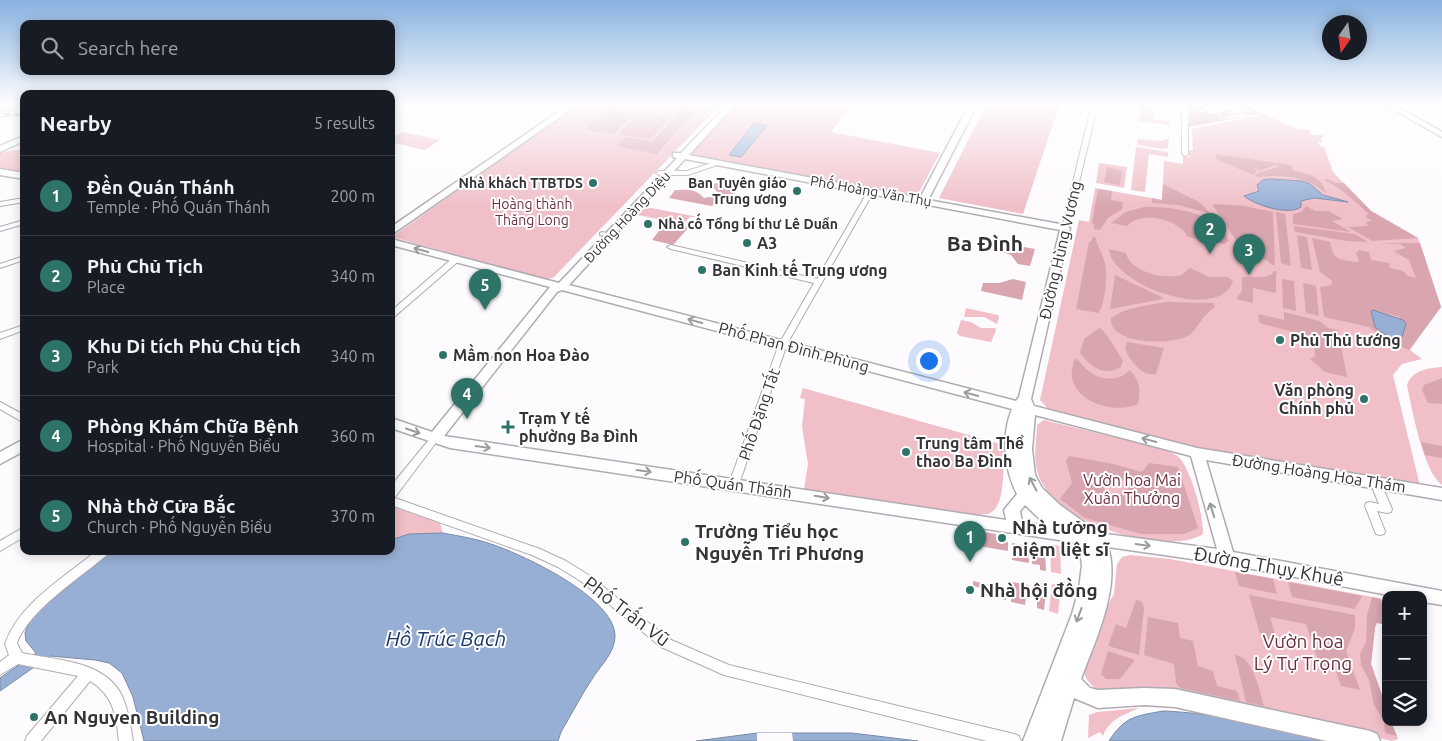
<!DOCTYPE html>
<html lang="en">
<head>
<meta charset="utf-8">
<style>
  body { margin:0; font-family:Ubuntu,sans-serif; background:#20242c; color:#f1f3f6 }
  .controls { position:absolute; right:15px; bottom:15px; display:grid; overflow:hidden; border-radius:10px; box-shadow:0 2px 12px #0003 }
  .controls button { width:45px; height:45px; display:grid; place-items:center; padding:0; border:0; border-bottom:1px solid #363941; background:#171b24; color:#f1f3f6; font:25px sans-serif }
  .compass { position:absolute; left:1322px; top:15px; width:45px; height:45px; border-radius:50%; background:#171b24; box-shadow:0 2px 12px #0003; rotate:193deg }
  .you { position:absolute; left:928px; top:360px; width:18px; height:18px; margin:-12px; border:4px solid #fff; border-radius:50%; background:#1a73e8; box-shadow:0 0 0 8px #1a73e833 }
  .badge { display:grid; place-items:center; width:32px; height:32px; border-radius:50%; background:#2e7368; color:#fff; font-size:16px; font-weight:700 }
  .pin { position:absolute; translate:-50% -41px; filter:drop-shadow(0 1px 2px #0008) }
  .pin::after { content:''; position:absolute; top:26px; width:18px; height:15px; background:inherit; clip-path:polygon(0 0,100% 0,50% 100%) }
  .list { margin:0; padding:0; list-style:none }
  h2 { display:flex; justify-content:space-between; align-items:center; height:65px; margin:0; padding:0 20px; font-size:21px }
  h2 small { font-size:16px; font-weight:400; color:#9ea1a6 }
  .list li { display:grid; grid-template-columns:32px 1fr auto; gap:15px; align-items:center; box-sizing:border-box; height:80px; padding:0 20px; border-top:1px solid #363941 }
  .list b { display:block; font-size:19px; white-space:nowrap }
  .list p { margin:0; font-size:16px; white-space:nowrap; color:#9ea1a6 }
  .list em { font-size:16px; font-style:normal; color:#9ea1a6 }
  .icon { flex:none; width:28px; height:28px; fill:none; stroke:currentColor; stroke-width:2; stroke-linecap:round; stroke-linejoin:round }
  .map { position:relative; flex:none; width:1442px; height:741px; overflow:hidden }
  .search { position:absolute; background:#171b24; box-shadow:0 2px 12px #0003; left:20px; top:20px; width:375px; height:55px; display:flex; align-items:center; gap:12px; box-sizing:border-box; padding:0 18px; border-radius:10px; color:#9ea1a6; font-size:19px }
  .panel { position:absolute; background:#171b24; box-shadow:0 2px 12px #0003; left:20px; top:90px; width:375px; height:465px; border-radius:10px }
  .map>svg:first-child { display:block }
  .green { fill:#f0bfc8 }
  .forest { fill:#d9a6b0; fill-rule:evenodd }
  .water { fill:#98afd5; stroke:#7a8aa6 }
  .pier { fill:#fdfbfe }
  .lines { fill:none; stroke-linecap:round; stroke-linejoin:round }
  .street-casing { stroke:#b0abb3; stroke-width:2 }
  .secondary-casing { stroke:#b0abb3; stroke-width:3 }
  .street { fill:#fff; fill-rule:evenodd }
  .secondary { fill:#fff; fill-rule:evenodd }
  .rail-casing { stroke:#8c8a8e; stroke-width:3 }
  .rail { stroke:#fff; stroke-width:2; stroke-dasharray:5; stroke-linecap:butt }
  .oneway { stroke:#9a999b }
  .poi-dot { fill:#2e7368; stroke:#fff; stroke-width:2 }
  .labels { text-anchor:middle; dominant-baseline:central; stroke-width:4; stroke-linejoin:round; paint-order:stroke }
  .far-poi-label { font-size:14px; font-weight:bold; fill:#353337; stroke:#fff; text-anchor:end }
  .far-street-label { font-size:14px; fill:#353337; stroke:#fff }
  .far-park-label { font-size:14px; fill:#6e2f40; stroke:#fff }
  .poi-label { font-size:16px; font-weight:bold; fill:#353337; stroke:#fff; text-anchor:start }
  .street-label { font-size:16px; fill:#353337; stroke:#fff }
  .park-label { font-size:16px; fill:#6e2f40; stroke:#fff }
  .near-poi-label { font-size:19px; font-weight:bold; fill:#353337; stroke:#fff; text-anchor:start }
  .near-street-label { font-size:19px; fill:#353337; stroke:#fff }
  .near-park-label { font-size:19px; fill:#6e2f40; stroke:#fff }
  .district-label { font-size:21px; font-weight:bold; fill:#343036; stroke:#fff }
  .near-water-label { font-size:21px; font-style:italic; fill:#1a3767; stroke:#fff }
</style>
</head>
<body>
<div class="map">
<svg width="1442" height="741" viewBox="0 0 1442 741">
  <rect width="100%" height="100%" fill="#fdfbfe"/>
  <!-- green -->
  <g class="green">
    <polygon points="580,103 722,103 553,278 544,279 392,237"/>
    <polygon points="737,103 854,103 831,132 940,153 918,194 914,195 862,188 692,156 690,153"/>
    <polygon points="987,103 1060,103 1023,214 939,198"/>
    <polygon points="1142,103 1154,103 1153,119 1169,121 1169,125 1139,121"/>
    <polygon points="1264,114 1295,128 1309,130 1311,135 1322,135 1324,137 1321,137 1322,142 1318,142 1320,146 1324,147 1333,172 1371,211 1418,238 1441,307 1410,350 1422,359 1402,364 1393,375 1420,486 1201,451 1051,412 1040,400 1079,220 1089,222 1095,188 1162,200 1164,161 1183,164 1183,156 1189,157 1189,150 1193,150 1192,129"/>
    <polygon points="403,132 440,140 424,150 391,142 391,138"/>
    <polygon points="1138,139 1163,141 1164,139 1169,139 1168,148 1163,149 1137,145"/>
    <polygon points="1136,147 1168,152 1168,157 1149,154 1145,192 1131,190"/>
    <polygon points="14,150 24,150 24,173 0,170 0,153"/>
    <polygon points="1099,163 1127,167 1124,188 1096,183"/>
    <polygon points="651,208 698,217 690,217 683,224 638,215 643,209"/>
    <polygon points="966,308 998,315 999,317 997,324 984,317 964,317"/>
    <polygon points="961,320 971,322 981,328 995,328 996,330 991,342 960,336 957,333"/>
    <path d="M1442 367V485C1423 471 1412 409 1407 385 1412 370 1428 368 1442 367Z"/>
    <path d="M803 388 1004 445C1003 461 1006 500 993 511 989 515 983 514 978 515L804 489 808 464 802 427 805 399 800 398Z"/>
    <path d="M1044 420 1162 449C1170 452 1177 454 1182 461 1193 478 1203 514 1203 534 1169 555 1089 529 1060 505 1053 500 1045 489 1041 481 1032 464 1036 443 1037 425Z"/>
    <polygon points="391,506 440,523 443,533 409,534 391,540"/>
    <polygon points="1050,544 1060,546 1061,574 1051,572"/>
    <path d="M1130 555 1170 559 1378 598 1371 664 1386 707V722H1391L1398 739 1392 741 1292 718 1100 691C1092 686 1086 681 1084 672L1107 607 1114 594 1117 564 1122 557Z"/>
    <polygon points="1052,584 1061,586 1058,614 1049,611"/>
    <path d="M1139 708C1124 715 1109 719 1103 736L1100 732 1088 738 1089 715 1097 712Z"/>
  </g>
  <!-- forest -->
  <g class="forest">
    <polygon points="688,103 702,103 700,106 691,105 686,110 694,112 657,154 616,146 626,137 653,141"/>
    <polygon points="1201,103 1212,103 1206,104 1203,109 1199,110 1201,113 1201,112 1210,111 1206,113 1213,114 1212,112 1218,113 1219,115 1222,116 1220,114 1224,109 1230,110 1232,113 1240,113 1239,111 1255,113 1244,108 1233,107 1232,104 1241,104 1261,113 1247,116 1242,113 1217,119 1246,116 1189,127 1190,104 1197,105 1196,110 1198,116 1198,107"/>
    <polygon points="610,107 636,112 614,134 585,130"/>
    <polygon points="640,113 672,116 650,139 618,134"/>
    <path d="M1216 154 1291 165 1293 170C1308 174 1322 176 1326 193 1310 180 1294 176 1274 176 1267 176 1261 178 1255 176L1258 173 1280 166 1275 165 1259 171 1253 165 1257 171 1253 175 1216 159Z"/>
    <polygon points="1107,167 1122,171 1120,185 1104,182"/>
    <path d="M1328 179 1336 183H1344L1371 211 1418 238 1372 241 1348 227 1368 226 1366 222 1372 221 1365 216 1369 214C1355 201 1341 188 1324 180Z"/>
    <path d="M726 180 742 183 725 204 716 202 712 206 669 198 675 190C689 190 694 188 704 198L720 195 711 185Z"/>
    <polygon points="1163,184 1199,202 1211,214 1179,205 1152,203 1152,198 1162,200"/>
    <polygon points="1098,189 1112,191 1111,200 1123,202 1122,209 1108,218 1100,230 1094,229 1094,225 1092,223"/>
    <path d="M1215 204 1244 206 1273 212 1275 265H1272C1263 256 1253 256 1244 249 1237 245 1221 215 1213 206Z"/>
    <polygon points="1306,206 1315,211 1328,211 1343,219 1332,221 1351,232 1293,224 1293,214 1301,212"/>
    <path d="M1144 207C1170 206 1220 212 1229 241L1224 244 1188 237C1179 219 1141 210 1127 226L1111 223 1126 212Z"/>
    <polygon points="1276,212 1285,214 1291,266 1281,263"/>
    <polygon points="660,222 689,227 673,245 652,240 662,227 657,226"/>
    <polygon points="1294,226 1355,234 1368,242 1347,241 1295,232"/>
    <polygon points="1297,235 1307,237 1312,270 1301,268"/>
    <path d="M1092 237 1096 238C1097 247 1103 254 1105 263 1108 272 1105 307 1098 313L1076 309 1089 242 1092 241Z"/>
    <path d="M1312 238 1330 242C1334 261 1338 259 1356 262L1359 261 1356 253 1359 250 1369 252 1371 260 1389 263 1390 268 1403 271 1408 276 1416 278 1409 260 1395 252 1394 251 1406 248 1400 244 1381 243H1420L1441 307 1409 350 1385 339 1369 327 1324 317 1320 287 1332 285V281L1320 272ZM1373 310 1400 317 1386 335 1376 327Z"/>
    <polygon points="998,242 1035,249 1030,266 1018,264 1011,255 996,250"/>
    <path d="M1109 249 1126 253C1130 272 1165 280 1181 275 1185 273 1187 270 1190 268L1209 277H1227L1233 281C1220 323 1112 286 1109 249Z"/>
    <polygon points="1274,271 1276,271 1276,293 1253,288 1253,303 1236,299 1242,291 1242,277 1265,277 1272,274"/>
    <polygon points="1115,275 1162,297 1163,299 1110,309"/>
    <polygon points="1013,279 1026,282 1022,300 981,291 983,283 999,283"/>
    <polygon points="1282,279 1294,281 1296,311 1283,308"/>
    <polygon points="1303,283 1316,286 1319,316 1306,313"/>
    <path d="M1167 302 1213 303 1215 307C1202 315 1198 329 1189 335 1173 346 1108 345 1111 318 1126 307 1149 305 1167 302Z"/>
    <polygon points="1284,312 1320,321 1328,328 1338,330 1347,377 1325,372 1310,359 1315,356 1314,340 1310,336 1262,324 1259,322 1258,314 1284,320"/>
    <path d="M1099 328C1106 330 1117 353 1123 360L1121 367C1105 377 1090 367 1080 353L1084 339Z"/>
    <path d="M1127 342 1164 348 1156 374C1142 377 1130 361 1125 349Z"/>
    <path d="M1075 358C1081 362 1084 368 1090 372 1101 381 1120 381 1130 370 1140 381 1141 390 1138 404 1116 414 1078 404 1072 378 1071 372 1073 364 1075 358Z"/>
    <polygon points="1442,378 1442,404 1428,403 1422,390 1424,385"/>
    <polygon points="1421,442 1442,446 1442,458 1425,455"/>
    <path d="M1069 456 1113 464 1142 472 1149 463 1178 467 1198 528 1184 534H1141L1085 518 1060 499 1072 483 1066 461ZM1106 476C1116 475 1124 479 1128 487L1127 493C1116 498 1105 493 1100 482L1101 479Z"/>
    <polygon points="959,527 996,534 996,540 1008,542 1008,551 973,545 973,541 968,540 968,543 960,541 959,538"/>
    <polygon points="1012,543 1028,546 1029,563 1012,560"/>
    <polygon points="1032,546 1045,549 1046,571 1040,570 1040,565 1032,564"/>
    <polygon points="1235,572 1273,579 1277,594 1239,586"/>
    <polygon points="973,581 1007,589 1006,600 982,594 982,588 973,586"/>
    <polygon points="1012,582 1029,585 1030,598 1026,597 1025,605 1011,602"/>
    <polygon points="1288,582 1362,596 1355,609 1292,597"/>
    <polygon points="1041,583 1047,584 1044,610 1037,608 1037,599 1033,598 1033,586 1041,588"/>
    <polygon points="1249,595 1355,615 1355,628 1346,651 1360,690 1341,686 1335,669 1320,666 1306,624 1270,617 1278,644 1262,641"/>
    <polygon points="1372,597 1381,599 1386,625 1377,623 1375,628 1371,664 1386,707 1386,722 1391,722 1397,736 1385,733 1384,721 1374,705 1369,680 1361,665 1360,654 1366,642 1367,615"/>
    <polygon points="1136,600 1142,602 1144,608 1139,655 1108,646 1116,624 1126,628"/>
    <polygon points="1148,617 1178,623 1180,638 1193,641 1198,666 1213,671 1217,686 1237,691 1240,701 1180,688 1176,683 1174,664 1144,655"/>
    <polygon points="1108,651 1135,660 1120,679 1106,679 1101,674"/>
    <path d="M1235 655C1253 656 1260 692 1264 706L1246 702Z"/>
  </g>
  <!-- water -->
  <g class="water">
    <polygon points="754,123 767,126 741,157 729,155"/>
    <path d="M1271 179 1302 181 1310 184 1323 195 1348 202 1314 198 1301 201V207C1288 216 1255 205 1244 196L1259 191 1257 185 1263 180Z"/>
    <polygon points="1373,310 1403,320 1406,324 1402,337 1396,340 1391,339 1375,327 1371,311"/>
    <path d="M443 533C458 536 473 538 488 543 520 553 615 597 615 636 615 652 602 664 594 676 582 694 572 713 561 732L558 741H144L133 697 122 673 109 663 95 660 50 656 0 691V678L36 653 26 641 25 633 32 616 112 551H391V540L409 534Z"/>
    <path d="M1163 711C1217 713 1271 727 1323 741H1109C1125 716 1136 716 1163 711Z"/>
    <polygon points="757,733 852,733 918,741 696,741"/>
  </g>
  <!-- pier -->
  <polygon class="pier" points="757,733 792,733 793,741 757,741"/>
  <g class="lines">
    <!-- street casing -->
    <g class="street-casing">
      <g id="street">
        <polygon points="1092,103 1098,103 1068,228 1065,230 1062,228"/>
        <polygon points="1182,103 1188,103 1188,154 1185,156 1182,154"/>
        <polygon points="24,111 24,115 0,116 0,112"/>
        <polygon points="718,161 720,162 720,164 688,175 659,175 656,173 659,171 687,171"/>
        <polygon points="871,189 874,191 787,344 739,484 738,487 734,488 730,487 729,484 779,344 814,283 671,249 667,247 671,245 817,279 868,191"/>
        <polygon points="24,198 24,202 0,206 0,202"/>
        <polygon points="24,220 24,224 0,231 0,227"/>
        <polygon points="602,232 611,234 612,235 609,237 600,235 600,233"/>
        <polygon points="24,256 24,260 0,268 0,264"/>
        <polygon points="454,257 457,257 461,259 394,317 391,317 391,311"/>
        <polygon points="24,325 24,330 0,339 0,333"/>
        <polygon points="0,402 24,415 24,423 0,409"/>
        <polygon points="435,435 438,436 440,438 438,440 395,497 392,497 540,549 566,561 590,576 669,639 729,665 1014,734 1019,736 1021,741 987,741 724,675 661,647 582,582 558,567 532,555 391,505 391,486 432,436"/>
        <polygon points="1375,478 1379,479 1392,509 1391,512 1387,513 1377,511 1385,531 1384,534 1380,535 1376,534 1365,506 1366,503 1370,502 1379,504 1370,482 1371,479"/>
        <polygon points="24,527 24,537 0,551 0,541"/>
        <path d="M96 551H109L108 554C82 576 28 611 17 643L22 653C54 660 101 660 120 692 128 707 130 724 133 741H119C116 715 114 696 90 681L41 741H25L27 736 78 676 18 664 0 675V662L9 655 5 644C19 603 64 578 96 551Z"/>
      </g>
    </g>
    <!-- secondary casing -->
    <g class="secondary-casing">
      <g id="secondary">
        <polygon points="2,103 11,103 0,110 0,104"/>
        <polygon points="571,103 580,103 391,235 391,227"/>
        <path d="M729 103H737L689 155 920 198 970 103H978L928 200 1065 225 1070 228 1031 399 1034 406 1197 448 1442 488V500L1206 460 1233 552 1442 591V605L1423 602V595H1388L1227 564 1108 547C1121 587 1095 641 1081 679L1090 688 1098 690 1144 688 1175 689 1370 731 1377 734 1380 741H1327L1175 707 1144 705 1098 708 1074 698 1061 741H1023L1072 614 1079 589 1082 565 1080 553 1072 542 450 448 391 428V418L432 432 550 287 391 245V239L559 283 677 158 673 157V153H681ZM685 159 1060 230 1019 397 1016 401 569 285ZM562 290 1012 409C1001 436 1004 469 1017 494L1004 510 1006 520 444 436 557 292ZM1035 415 1191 456 1217 549 1099 533 1060 505 1042 488 1035 475 1032 449ZM1025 505 1047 526 1022 522 1020 511Z"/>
        <polygon points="1382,103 1391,103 1442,132 1442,137"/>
        <polygon points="24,136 24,141 0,152 0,146"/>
        <polygon points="0,169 24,173 24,179 0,175"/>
        <polygon points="24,439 24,451 0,464 0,452"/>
      </g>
    </g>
    <!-- street -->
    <use href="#street" class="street"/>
    <!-- secondary -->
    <use href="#secondary" class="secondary"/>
    <!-- rail casing -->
    <g class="rail-casing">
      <polyline id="rail" points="0,115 24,114"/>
    </g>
    <!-- rail -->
    <use href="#rail" class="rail"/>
  </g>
  <!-- one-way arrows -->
  <defs><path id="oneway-shaft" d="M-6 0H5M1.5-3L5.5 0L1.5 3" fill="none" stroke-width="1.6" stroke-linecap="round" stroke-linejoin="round" transform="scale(1.25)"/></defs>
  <g class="oneway">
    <use href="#oneway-shaft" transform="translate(421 250) rotate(-165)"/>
    <use href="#oneway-shaft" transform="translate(695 321) rotate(-165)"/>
    <use href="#oneway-shaft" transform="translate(971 394) rotate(-165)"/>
    <use href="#oneway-shaft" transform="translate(413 431) rotate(19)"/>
    <use href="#oneway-shaft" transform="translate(1149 440) rotate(-165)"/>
    <use href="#oneway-shaft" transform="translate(483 447) rotate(8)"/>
    <use href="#oneway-shaft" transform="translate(644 471) rotate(8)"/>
    <use href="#oneway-shaft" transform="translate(1033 484) rotate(-118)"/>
    <use href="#oneway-shaft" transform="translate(822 497) rotate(9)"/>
    <use href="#oneway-shaft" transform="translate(1212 510) rotate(-107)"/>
    <use href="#oneway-shaft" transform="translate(1143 545) rotate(8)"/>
    <use href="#oneway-shaft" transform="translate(1079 615) rotate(110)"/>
  </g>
  <!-- sky -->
  <linearGradient id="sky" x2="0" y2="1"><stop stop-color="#88b2e0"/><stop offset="0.5" stop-color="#fefdff"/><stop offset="1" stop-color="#fefdff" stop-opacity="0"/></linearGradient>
  <rect width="1442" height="207" fill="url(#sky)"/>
  <!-- markers -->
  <g class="poi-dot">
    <circle cx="593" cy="183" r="5"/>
    <circle cx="797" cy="191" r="5"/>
    <circle cx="648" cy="224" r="5"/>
    <circle cx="747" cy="243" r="5"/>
    <circle cx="702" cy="270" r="5"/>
    <circle cx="1280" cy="340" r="5"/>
    <circle cx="443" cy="355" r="5"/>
    <circle cx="1364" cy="399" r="5"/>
    <path d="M505.5 419.5h5v5h5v5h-5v5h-5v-5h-5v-5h5z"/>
    <circle cx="906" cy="452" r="5"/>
    <circle cx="1002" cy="538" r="5"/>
    <circle cx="685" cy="542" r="5"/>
    <circle cx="970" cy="590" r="5"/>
    <circle cx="34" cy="717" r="5"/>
  </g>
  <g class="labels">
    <!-- far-poi labels -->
    <g class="far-poi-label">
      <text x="583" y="183">Nhà khách TTBTDS</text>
      <text x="787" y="183">Ban Tuyên giáo<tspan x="787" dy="16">Trung ương</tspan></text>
      <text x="658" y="224" text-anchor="start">Nhà cố Tổng bí thư Lê Duẩn</text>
    </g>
    <!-- far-street labels -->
    <g class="far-street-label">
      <text transform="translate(871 191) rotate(10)">Phố Hoàng Văn Thụ</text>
      <text transform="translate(627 217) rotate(-47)">Đường Hoàng Diệu</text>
    </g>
    <!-- far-park labels -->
    <g class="far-park-label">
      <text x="532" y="204">Hoàng thành<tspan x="532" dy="16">Thăng Long</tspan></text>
    </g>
    <!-- poi labels -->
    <g class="poi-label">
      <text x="757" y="243">A3</text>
      <text x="712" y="270">Ban Kinh tế Trung ương</text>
      <text x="1290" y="340">Phủ Thủ tướng</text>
      <text x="453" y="355">Mầm non Hoa Đào</text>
      <text x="1354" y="390" text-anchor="end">Văn phòng<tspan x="1354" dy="18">Chính phủ</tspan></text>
      <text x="519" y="418">Trạm Y tế<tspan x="519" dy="18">phường Ba Đình</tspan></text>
      <text x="916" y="443">Trung tâm Thể<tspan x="916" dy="18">thao Ba Đình</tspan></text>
    </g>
    <!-- street labels -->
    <g class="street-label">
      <text transform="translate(1060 250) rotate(-77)">Đường Hùng Vương</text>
      <text transform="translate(794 347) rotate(15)">Phố Phan Đình Phùng</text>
      <text transform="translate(759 414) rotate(-71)">Phố Đặng Tất</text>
      <text transform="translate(1319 473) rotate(9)">Đường Hoàng Hoa Thám</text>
      <text transform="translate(733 484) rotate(8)">Phố Quán Thánh</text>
    </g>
    <!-- park labels -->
    <g class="park-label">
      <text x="1132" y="480">Vườn hoa Mai<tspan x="1132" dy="18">Xuân Thưởng</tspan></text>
    </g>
    <!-- near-poi labels -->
    <g class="near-poi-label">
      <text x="1012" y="527">Nhà tưởng<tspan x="1012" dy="22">niệm liệt sĩ</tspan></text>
      <text x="695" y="531">Trường Tiểu học<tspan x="695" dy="22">Nguyễn Tri Phương</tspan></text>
      <text x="980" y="590">Nhà hội đồng</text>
      <text x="44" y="717">An Nguyen Building</text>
    </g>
    <!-- near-street labels -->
    <g class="near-street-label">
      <text transform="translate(1269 566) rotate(10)">Đường Thụy Khuê</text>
      <text transform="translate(627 611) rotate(37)">Phố Trấn Vũ</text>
    </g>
    <!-- near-park labels -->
    <g class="near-park-label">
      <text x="1303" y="641">Vườn hoa<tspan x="1303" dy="22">Lý Tự Trọng</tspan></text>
    </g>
    <!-- district labels -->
    <g class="district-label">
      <text x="985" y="243">Ba Đình</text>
    </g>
    <!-- near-water labels -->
    <g class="near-water-label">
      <text x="446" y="638">Hồ Trúc Bạch</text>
    </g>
  </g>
</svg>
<div class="controls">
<button>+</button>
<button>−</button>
<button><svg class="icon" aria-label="layers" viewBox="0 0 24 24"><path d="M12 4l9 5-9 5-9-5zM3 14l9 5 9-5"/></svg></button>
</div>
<svg class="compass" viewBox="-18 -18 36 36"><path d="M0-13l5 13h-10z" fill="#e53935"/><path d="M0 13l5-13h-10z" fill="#9ea1a6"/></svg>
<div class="you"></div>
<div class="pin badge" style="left:970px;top:562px">1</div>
<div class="pin badge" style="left:1210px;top:254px">2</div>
<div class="pin badge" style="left:1249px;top:275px">3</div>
<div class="pin badge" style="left:467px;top:419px">4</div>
<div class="pin badge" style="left:485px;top:310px">5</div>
<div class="search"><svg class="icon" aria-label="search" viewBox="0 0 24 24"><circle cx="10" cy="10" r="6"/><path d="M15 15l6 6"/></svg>Search here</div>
<section class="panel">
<h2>Nearby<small>5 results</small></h2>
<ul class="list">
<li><span class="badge">1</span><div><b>Đền Quán Thánh</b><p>Temple · Phố Quán Thánh</p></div><em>200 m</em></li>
<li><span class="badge">2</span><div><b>Phủ Chủ Tịch</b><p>Place</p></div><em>340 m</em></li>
<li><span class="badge">3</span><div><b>Khu Di tích Phủ Chủ tịch</b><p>Park</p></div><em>340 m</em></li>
<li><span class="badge">4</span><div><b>Phòng Khám Chữa Bệnh</b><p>Hospital · Phố Nguyễn Biểu</p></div><em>360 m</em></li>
<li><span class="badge">5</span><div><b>Nhà thờ Cửa Bắc</b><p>Church · Phố Nguyễn Biểu</p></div><em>370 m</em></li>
</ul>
</section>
</div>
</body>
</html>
